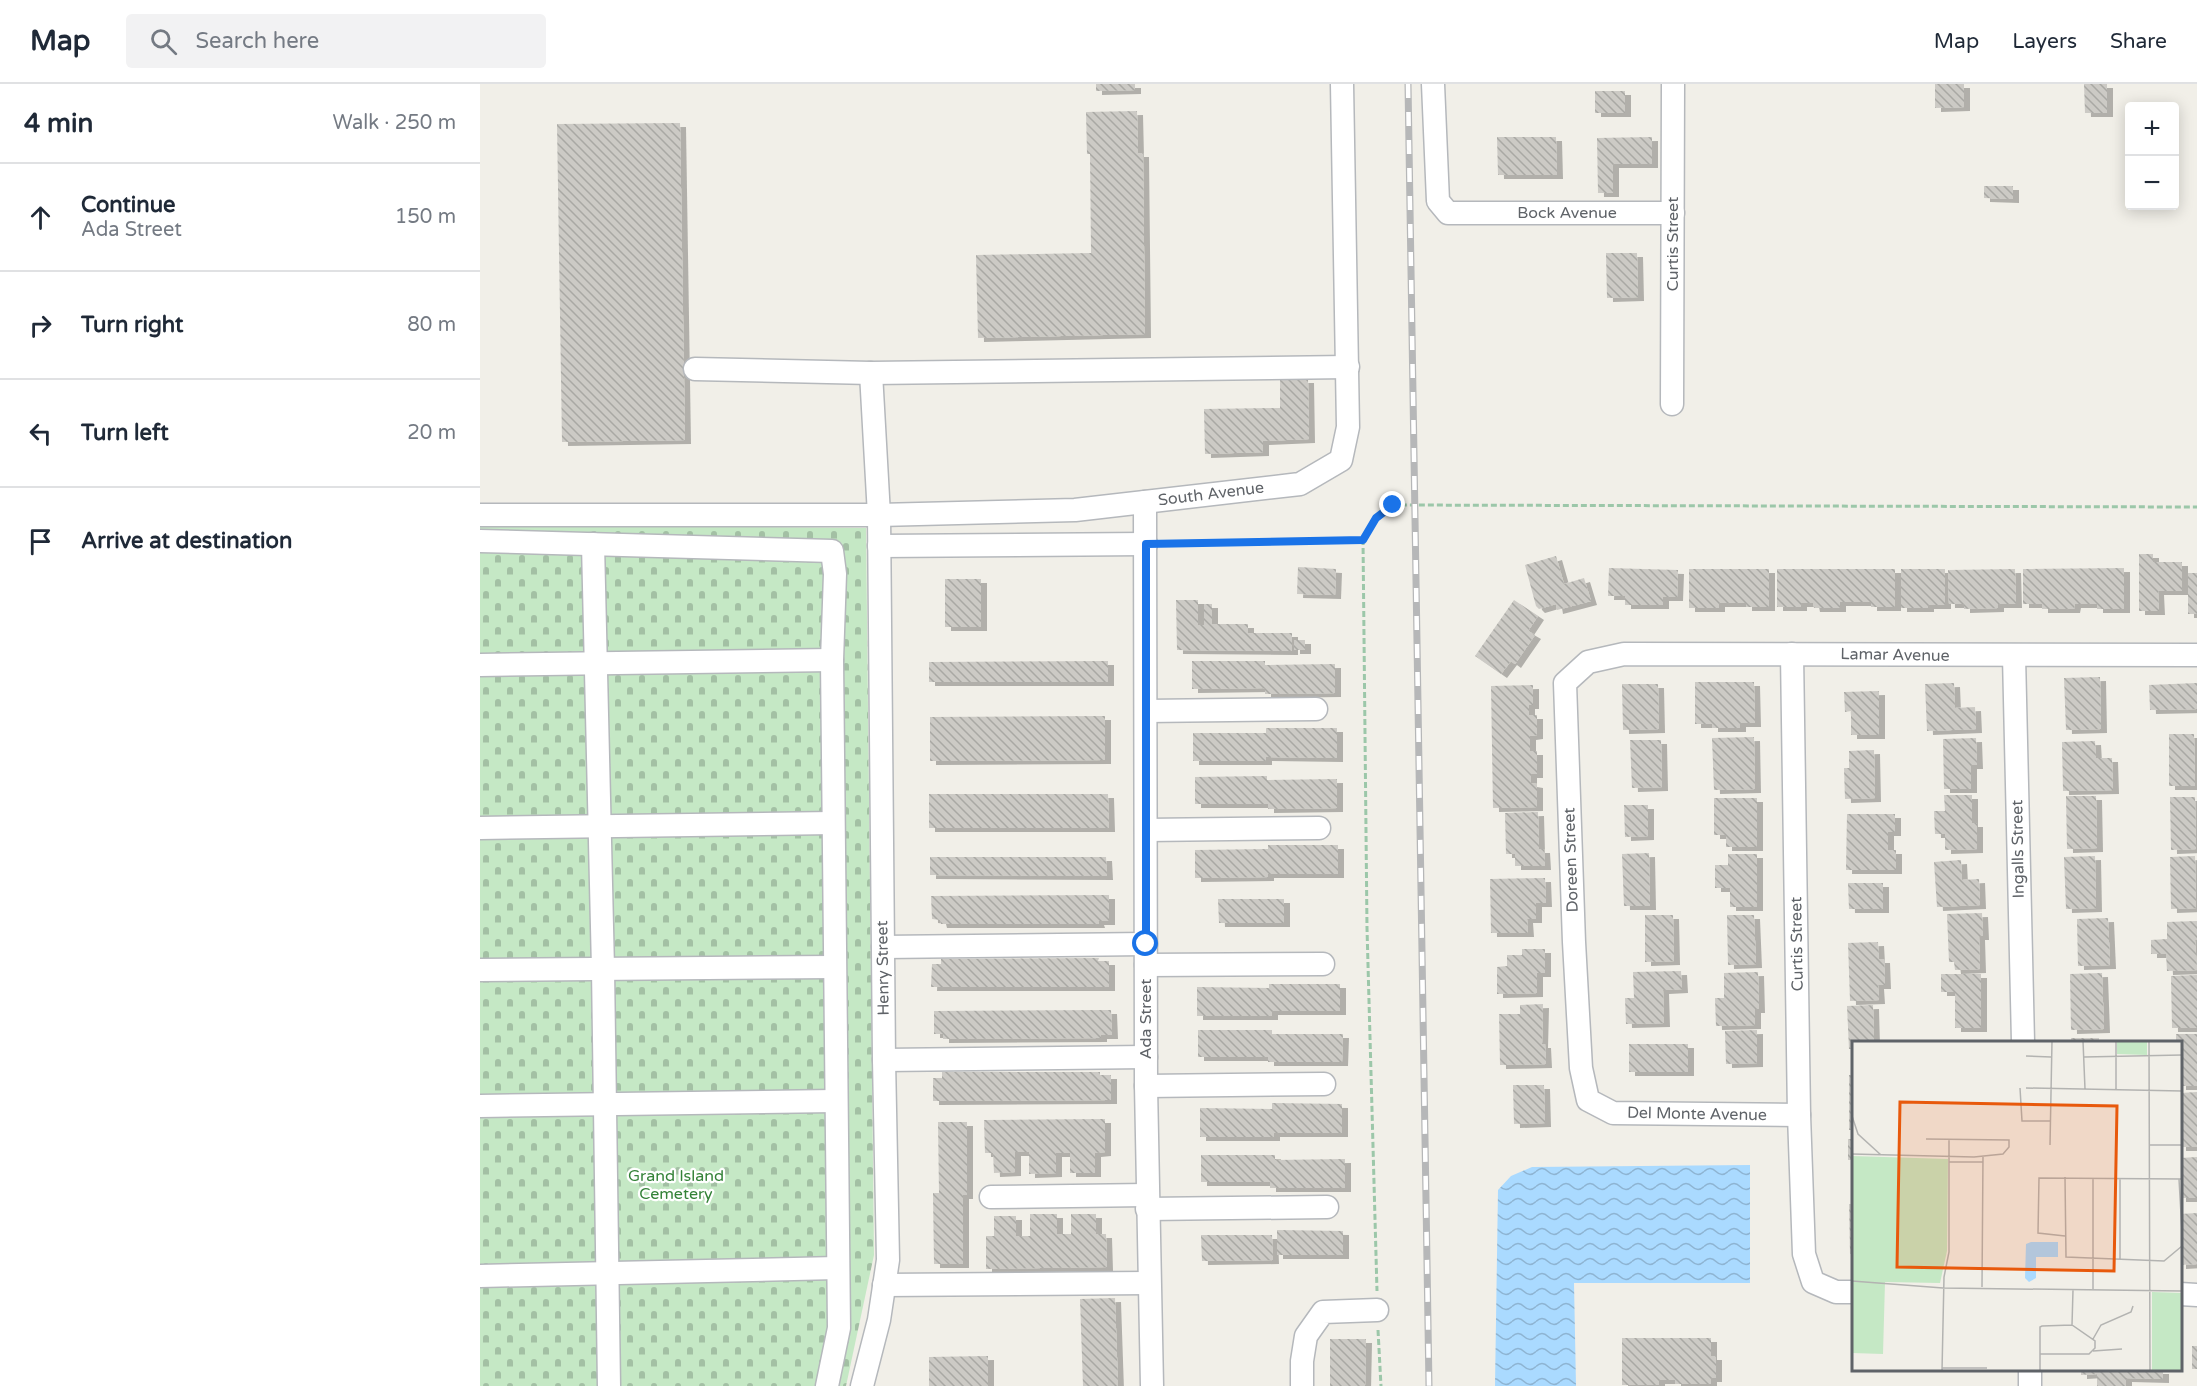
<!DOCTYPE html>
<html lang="en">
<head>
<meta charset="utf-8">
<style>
  body { margin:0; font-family:"Varela Round",sans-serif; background:#f2f2f3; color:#1f2937 }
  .controls { position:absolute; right:18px; top:18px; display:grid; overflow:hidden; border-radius:6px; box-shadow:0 3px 15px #0003 }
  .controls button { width:54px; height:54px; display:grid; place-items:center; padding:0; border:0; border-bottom:2px solid #e0e1e3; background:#fff; color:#1f2937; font:30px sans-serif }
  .stop { position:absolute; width:18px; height:18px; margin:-14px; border:4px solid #1a73e8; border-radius:50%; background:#fff }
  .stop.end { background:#1a73e8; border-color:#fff; box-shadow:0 2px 6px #0008 }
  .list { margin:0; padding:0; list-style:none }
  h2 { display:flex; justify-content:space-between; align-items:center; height:78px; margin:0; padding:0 24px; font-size:26px }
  h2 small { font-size:20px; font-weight:400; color:#747a83 }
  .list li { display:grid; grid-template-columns:39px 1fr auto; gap:18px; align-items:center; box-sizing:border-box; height:108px; padding:0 24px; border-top:2px solid #e0e1e3 }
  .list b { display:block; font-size:22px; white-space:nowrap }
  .list p { margin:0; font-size:20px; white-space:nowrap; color:#747a83 }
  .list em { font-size:20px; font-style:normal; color:#747a83 }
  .icon { flex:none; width:33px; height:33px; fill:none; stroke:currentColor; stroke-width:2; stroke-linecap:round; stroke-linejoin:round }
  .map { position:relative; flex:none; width:1717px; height:1302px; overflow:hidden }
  header { display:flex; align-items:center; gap:36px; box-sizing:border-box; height:84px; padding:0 30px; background:#fff; border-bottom:2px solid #e0e1e3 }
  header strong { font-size:28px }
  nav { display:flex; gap:33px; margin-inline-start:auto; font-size:21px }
  .search { width:420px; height:54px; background:#f2f2f3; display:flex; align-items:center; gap:15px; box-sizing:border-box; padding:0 21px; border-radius:6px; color:#747a83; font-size:22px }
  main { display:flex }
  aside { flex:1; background:#fff }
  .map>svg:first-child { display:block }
  .cemetery { fill:url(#cemetery-stones) }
  .water { fill:url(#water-waves) }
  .building { fill:url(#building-back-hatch); filter:url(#shadow) }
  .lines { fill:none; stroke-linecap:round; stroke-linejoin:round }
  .minor-casing { stroke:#b5b8bc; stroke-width:25 }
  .path { stroke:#9cc7a9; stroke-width:3; stroke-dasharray:6 3; stroke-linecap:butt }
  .minor { stroke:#fff; stroke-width:22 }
  .rail-casing { stroke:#b6b7b8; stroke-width:7 }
  .rail { stroke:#fff; stroke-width:4.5; stroke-dasharray:14; stroke-linecap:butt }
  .route { stroke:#1a73e8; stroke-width:8 }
  .labels { text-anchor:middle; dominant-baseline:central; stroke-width:4.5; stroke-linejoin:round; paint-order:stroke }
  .street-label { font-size:16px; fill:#5f6368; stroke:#fff }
  .park-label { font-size:16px; fill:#348238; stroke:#fff }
  .inset-road { fill:none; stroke:#b3b3b1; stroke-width:1.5 }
  .view { fill:#e8590c; fill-opacity:0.15; stroke:#e8590c; stroke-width:3 }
  .inset-edge { fill:none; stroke:#5f6368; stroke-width:3 }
</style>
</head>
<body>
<header>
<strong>Map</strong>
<div class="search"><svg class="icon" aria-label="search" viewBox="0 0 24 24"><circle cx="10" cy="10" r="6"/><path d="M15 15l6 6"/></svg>Search here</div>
<nav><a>Map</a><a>Layers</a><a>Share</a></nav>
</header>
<main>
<aside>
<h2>4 min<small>Walk · 250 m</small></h2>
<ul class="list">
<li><svg class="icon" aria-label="ahead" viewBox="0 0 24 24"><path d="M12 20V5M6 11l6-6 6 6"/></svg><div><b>Continue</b><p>Ada Street</p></div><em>150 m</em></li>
<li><svg class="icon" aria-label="right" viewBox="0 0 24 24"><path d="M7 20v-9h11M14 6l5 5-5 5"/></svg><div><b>Turn right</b></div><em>80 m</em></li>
<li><svg class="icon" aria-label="left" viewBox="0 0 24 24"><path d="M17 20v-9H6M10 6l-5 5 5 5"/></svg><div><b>Turn left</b></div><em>20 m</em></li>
<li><svg class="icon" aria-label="arrive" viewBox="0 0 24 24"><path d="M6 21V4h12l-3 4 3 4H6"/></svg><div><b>Arrive at destination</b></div></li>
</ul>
</aside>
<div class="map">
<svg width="1717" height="1302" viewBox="0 0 1717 1302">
  <defs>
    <pattern id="cemetery-stones" width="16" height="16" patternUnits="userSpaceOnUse" patternTransform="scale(1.5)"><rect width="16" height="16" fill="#c5e8c5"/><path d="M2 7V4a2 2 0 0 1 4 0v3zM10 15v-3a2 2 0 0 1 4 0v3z" fill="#a3c0a4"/></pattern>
    <pattern id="water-waves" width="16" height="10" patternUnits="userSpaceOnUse" patternTransform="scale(1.5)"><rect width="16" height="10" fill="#aadaff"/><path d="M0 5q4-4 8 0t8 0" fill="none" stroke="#8eb4d2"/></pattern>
    <pattern id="building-back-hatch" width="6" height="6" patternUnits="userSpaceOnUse" patternTransform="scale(1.5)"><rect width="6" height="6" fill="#cccac5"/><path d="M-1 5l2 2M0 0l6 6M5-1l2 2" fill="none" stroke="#a9a8a4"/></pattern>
    <filter id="shadow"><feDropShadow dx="6" dy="4" stdDeviation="0" flood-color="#0004"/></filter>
  </defs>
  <rect width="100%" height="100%" fill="#f1efe8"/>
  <!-- cemetery -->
  <polygon class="cemetery" points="0,440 386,444 394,1171 366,1302 0,1302"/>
  <!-- water -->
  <polygon class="water" points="1270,1081 1270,1199 1094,1199 1096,1302 1015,1302 1018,1106 1031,1092 1052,1083"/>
  <!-- building -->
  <g class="building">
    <polygon points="616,0 655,0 655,6 616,7"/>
    <polygon points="1455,0 1484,0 1484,23 1455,24"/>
    <polygon points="1604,0 1627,0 1627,29 1605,29"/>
    <rect x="1115" y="7" width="30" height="22"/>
    <polygon points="657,27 658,69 663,69 665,250 498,254 496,171 611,169 610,70 607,70 606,28"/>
    <polygon points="200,39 205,356 82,358 77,40"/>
    <polygon points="1017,53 1076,53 1077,91 1018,91"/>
    <polygon points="1172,53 1172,80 1133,80 1133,109 1118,109 1117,54"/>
    <polygon points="1504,102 1533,102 1533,115 1504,114"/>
    <polygon points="1126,169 1157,169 1158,213 1127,214"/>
    <polygon points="800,295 828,295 829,355 783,357 783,368 725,370 724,325 800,324"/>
    <polygon points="1659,470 1673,470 1673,478 1702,478 1702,507 1678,507 1679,527 1659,527"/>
    <polygon points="1076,472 1084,500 1104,494 1111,517 1077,526 1076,520 1059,525 1056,522 1045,481"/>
    <polygon points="818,483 856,485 855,511 817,510"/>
    <polygon points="1129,484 1198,486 1197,513 1183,513 1183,521 1145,521 1145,512 1128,512"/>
    <polygon points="1644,484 1644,525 1617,525 1617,520 1595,520 1594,525 1562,525 1562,520 1543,520 1543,485"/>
    <polygon points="1209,485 1289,485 1289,523 1266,523 1266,519 1239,519 1239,524 1209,524"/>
    <polygon points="1297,485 1415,485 1415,523 1391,523 1391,518 1360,518 1360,524 1334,524 1333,519 1321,519 1321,523 1297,523"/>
    <polygon points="1421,485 1465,485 1465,521 1448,521 1448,524 1421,524"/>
    <polygon points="1535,485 1536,520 1518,520 1518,524 1484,525 1484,520 1469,520 1468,486"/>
    <rect x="1708" y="489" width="9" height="41"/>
    <rect x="465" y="495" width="36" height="48"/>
    <polygon points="696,516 718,516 718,541 724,541 724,520 732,520 732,540 768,540 768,549 812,549 812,567 697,566"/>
    <polygon points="1034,516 1058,532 1048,547 1055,551 1035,580 1031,577 1021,590 995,572"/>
    <rect x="814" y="556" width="11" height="10"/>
    <polygon points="628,577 628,598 449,598 449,578"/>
    <polygon points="712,577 785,577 785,581 855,580 855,609 785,610 785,604 712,605"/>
    <polygon points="1620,593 1621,645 1586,646 1584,594"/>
    <polygon points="1215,598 1274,598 1275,639 1260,639 1260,644 1232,644 1232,640 1215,640"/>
    <polygon points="1474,599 1475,624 1495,623 1496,645 1447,647 1445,600"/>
    <polygon points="1717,599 1717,625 1670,626 1669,601"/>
    <polygon points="1142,600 1178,600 1179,645 1143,646"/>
    <polygon points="1053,601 1053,621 1049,621 1049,631 1057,631 1057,651 1050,652 1050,667 1057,667 1057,690 1051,690 1051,699 1057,700 1057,723 1013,724 1011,602"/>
    <polygon points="1399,607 1399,651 1371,651 1371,627 1365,628 1364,608"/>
    <polygon points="625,632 625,676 450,677 450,633"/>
    <polygon points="786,644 857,644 857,674 786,673 786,677 713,677 713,649 786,649"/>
    <polygon points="1689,650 1714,650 1715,702 1689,702"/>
    <polygon points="1274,653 1275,705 1234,706 1232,654"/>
    <polygon points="1496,654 1497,681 1491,681 1491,705 1464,705 1463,655"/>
    <polygon points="1150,656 1181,656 1182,703 1152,704"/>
    <polygon points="1615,657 1616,674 1632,674 1633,706 1583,707 1582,658"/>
    <polygon points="1394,666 1395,714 1365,715 1364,684 1369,684 1369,667"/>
    <polygon points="787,692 787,696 857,695 857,724 788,725 788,720 715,720 715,693"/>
    <polygon points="449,710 628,710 629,744 449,744"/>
    <polygon points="1464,711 1492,711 1492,739 1497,739 1497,765 1465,766 1465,750 1455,750 1454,727 1465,727"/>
    <polygon points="1586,712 1616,712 1617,764 1587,765"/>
    <polygon points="1690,713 1715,713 1716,765 1691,766"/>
    <polygon points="1234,714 1277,714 1277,763 1246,763 1246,751 1234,751"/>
    <polygon points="1144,721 1168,721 1168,752 1145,753"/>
    <polygon points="1058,728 1059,765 1064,765 1065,782 1035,782 1035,770 1026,770 1025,729"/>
    <polygon points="1367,730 1415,730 1415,748 1408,748 1408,766 1416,766 1416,786 1366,786"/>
    <polygon points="788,761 858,761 858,790 788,790 788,793 715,794 715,766 788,765"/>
    <polygon points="1169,769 1170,822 1144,822 1142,770"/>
    <polygon points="1248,770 1277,770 1277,823 1250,823 1250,804 1235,804 1235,781 1248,781"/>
    <polygon points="1615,772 1616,824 1586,825 1584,773"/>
    <polygon points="1715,772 1716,824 1691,825 1690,773"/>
    <polygon points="450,773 626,773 627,792 450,791"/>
    <polygon points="1481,776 1482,796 1499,795 1500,821 1457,823 1454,778"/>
    <polygon points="1065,794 1066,819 1056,819 1056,835 1047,835 1048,849 1011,849 1010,795"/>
    <polygon points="1368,799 1403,799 1403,825 1369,825"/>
    <polygon points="629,811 629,837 618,837 619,840 461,840 460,836 452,835 451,812"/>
    <polygon points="738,815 804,815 804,839 739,839"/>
    <polygon points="1502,829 1503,852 1499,852 1500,885 1475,886 1474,878 1469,878 1467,830"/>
    <polygon points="1165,831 1193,831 1194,877 1165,878"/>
    <polygon points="1247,831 1274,831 1276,880 1248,881"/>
    <polygon points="1628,834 1630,881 1598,882 1597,835"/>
    <polygon points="1717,837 1717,856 1715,856 1717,886 1687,887 1686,870 1671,870 1671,856 1687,855 1687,838"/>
    <polygon points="1398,858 1399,875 1404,875 1405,901 1398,901 1399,916 1370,917 1368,859"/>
    <polygon points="1042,865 1065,865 1065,889 1057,889 1057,909 1017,910 1017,883 1027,882 1027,871 1042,871"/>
    <polygon points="619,874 618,877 629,877 629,903 451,903 452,880 461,880 461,875"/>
    <polygon points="1201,887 1202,905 1183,906 1184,939 1146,940 1145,914 1154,914 1153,888"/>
    <polygon points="1278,888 1279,925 1275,925 1275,941 1236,942 1235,914 1244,914 1244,889"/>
    <polygon points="1622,889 1624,945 1591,946 1590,890"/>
    <polygon points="1461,890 1501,890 1501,944 1475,944 1475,908 1461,908"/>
    <polygon points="1717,891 1717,944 1692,944 1691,892"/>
    <polygon points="789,900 860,900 860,927 792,927 792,932 717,932 717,903 789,904"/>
    <polygon points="1063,920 1062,960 1065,960 1066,980 1020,981 1019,930 1040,930 1040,921"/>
    <polygon points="1393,921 1394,958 1374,958 1374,965 1369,965 1367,922"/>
    <polygon points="631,926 632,951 621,951 621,954 463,955 463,950 454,950 454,927"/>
    <polygon points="718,946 792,946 792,950 863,950 862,978 788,978 788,973 718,973"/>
    <polygon points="1277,946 1277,979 1246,980 1245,947"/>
    <polygon points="1696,950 1717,950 1717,1002 1700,1002 1700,958 1696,958"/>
    <rect x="1591" y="954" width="28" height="4"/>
    <rect x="1149" y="960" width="59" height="28"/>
    <polygon points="462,988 620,988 620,991 631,991 631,1016 453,1017 453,994 462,994"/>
    <rect x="1369" y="991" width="5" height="55"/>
    <polygon points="1033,1001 1064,1001 1065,1039 1034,1040"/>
    <polygon points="1717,1008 1717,1063 1700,1063 1700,1009"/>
    <polygon points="792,1019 862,1020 862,1049 794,1049 794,1053 720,1053 720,1024 792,1025"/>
    <polygon points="625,1035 625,1068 615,1069 615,1089 590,1089 590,1069 576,1069 576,1089 549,1090 549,1068 535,1068 535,1088 514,1089 513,1069 505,1069 504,1036"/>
    <polygon points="458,1038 487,1038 487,1111 483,1111 483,1180 454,1180 453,1109 459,1109"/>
    <rect x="1368" y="1055" width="6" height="21"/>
    <polygon points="721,1071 795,1071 795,1076 865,1075 865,1104 790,1104 790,1098 721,1098"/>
    <polygon points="1717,1073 1717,1114 1700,1114 1700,1074"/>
    <polygon points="1369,1120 1374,1120 1374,1170 1370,1170"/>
    <polygon points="1717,1129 1717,1180 1700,1181 1700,1130"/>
    <polygon points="550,1130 577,1130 577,1150 591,1150 591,1130 616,1130 616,1150 626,1150 627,1183 506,1185 506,1152 514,1152 514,1132 536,1132 536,1152 550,1152"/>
    <polygon points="797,1146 863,1147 863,1171 797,1171"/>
    <polygon points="721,1151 792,1151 793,1176 722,1177"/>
    <polygon points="635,1214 638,1302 603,1302 600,1215"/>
    <polygon points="1142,1254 1231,1254 1231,1272 1236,1272 1236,1294 1231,1294 1231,1300 1195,1300 1195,1296 1179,1296 1179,1301 1142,1301"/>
    <polygon points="850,1255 886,1255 885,1302 850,1302"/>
    <rect x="1712" y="1262" width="5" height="23"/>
    <polygon points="508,1272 508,1302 449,1302 449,1273"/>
    <polygon points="1601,1286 1683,1286 1683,1295 1646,1294 1646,1302 1617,1302 1617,1290 1601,1291"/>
  </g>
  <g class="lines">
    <!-- minor casing -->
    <g class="minor-casing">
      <g id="minor">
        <polyline points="953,0 958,117 968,129 1193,129"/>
        <polyline points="215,285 391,289 868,283"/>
        <polyline points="1192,320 1193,0"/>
        <polyline points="665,418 666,1002 672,1302"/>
        <polyline points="0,431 399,431 595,426 820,400 861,376 868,343 862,0"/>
        <polyline points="0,457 352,467 355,490 352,576 359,1244 347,1302"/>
        <polyline points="113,460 123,885 129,1302"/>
        <polyline points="399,462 666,460"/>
        <polyline points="1312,570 1319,1031 1324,1170 1333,1198 1356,1208 1374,1208"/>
        <polyline points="1534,572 1543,958"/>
        <polyline points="0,581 352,576"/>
        <polyline points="666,627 836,625"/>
        <polyline points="0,744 353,739"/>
        <polyline points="666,746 839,744"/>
        <polyline points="403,863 666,860"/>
        <polyline points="666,881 843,880"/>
        <polyline points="0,886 354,883"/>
        <polyline points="404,976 666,973"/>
        <polyline points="666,1002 844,1000"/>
        <polyline points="0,1022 355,1017"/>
        <polyline points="1319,1031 1133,1029 1108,1016 1101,984 1094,858 1085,599 1108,578 1144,570 1717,571"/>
        <polyline points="511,1113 667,1111"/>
        <polyline points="667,1125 847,1123"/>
        <polyline points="0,1192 357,1184"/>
        <polyline points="404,1201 669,1199"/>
        <polyline points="1700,1210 1717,1211"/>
        <polyline points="1550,1286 1550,1302"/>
        <polyline points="382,1302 399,1236 408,1176 404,976 399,431 391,289"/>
        <polyline points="822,1302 822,1277 826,1252 843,1228 897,1226"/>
      </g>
    </g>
    <!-- path -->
    <g class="path">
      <polyline points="883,455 887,844 897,1207"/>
      <polyline points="685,459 883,455 896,434 913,421 1717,423"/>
      <polyline points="898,1246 901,1302"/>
    </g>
    <!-- minor -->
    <use href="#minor" class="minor"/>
    <!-- rail casing -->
    <g class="rail-casing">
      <polyline id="rail" points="928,0 949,1302"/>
    </g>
    <!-- rail -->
    <use href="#rail" class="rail"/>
  </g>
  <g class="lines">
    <!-- route -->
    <polyline class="route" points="666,860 666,460 883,456 896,434 913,421"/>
  </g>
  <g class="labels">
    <!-- street labels -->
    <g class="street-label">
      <text x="1087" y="129">Bock Avenue</text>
      <text transform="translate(1193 160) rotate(-90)">Curtis Street</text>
      <text transform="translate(731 410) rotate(-7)">South Avenue</text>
      <text transform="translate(1415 571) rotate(1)">Lamar Avenue</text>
      <text transform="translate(1538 765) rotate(-91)">Ingalls Street</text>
      <text transform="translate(1091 776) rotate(-92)">Doreen Street</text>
      <text transform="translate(1317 860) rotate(-91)">Curtis Street</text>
      <text transform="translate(403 884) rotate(-91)">Henry Street</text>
      <text transform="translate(666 935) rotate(-90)">Ada Street</text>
      <text transform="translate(1217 1030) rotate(1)">Del Monte Avenue</text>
    </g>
    <!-- park labels -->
    <g class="park-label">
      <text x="196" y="1092">Grand Island<tspan x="196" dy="18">Cemetery</tspan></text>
    </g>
  </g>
  <!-- overview -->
  <g transform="translate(1372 957)">
    <rect width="330" height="330" fill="#f1efe8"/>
    <path d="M0 115 96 118 95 210 88 242 33 241 31 313 0 312Z" fill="#c5e8c5"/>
    <path d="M265 0H295V14L265 13ZM300 251 330 252V330H300Z" fill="#c5e8c5"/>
    <path d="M179 201H206V216H184V237L177 241 173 237 174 203Z" fill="#aadaff"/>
    <path class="inset-road" d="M231 0 233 48M297 0 298 330M174 15 199 16M232 16 330 14M168 47 170 80H199M174 47 330 50M264 49V0M0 75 6 93 29 114M198 104 200 0M297 104H330M0 113 122 116 151 113 157 106V99L74 98M97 121H131M213 136 214 216 312 220 330 205M241 137V248M268 137V218M327 138 330 191M213 195 186 192 187 137 330 138M0 240 91 247 330 250M130 246 131 115M220 284 221 249M241 298 249 284 279 271 281 265M241 310 270 308M90 327H135M90 330 92 236 97 211V99M188 330V286L190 285 220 284 243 300V307L237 313H188"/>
    <path class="view" d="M48 61 265 65 262 230 45 226Z"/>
    <rect width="330" height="330" class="inset-edge"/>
  </g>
</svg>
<div class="controls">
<button>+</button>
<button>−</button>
</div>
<div class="stop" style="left:666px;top:860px"></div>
<div class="stop end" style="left:913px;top:421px"></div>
</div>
</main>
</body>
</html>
